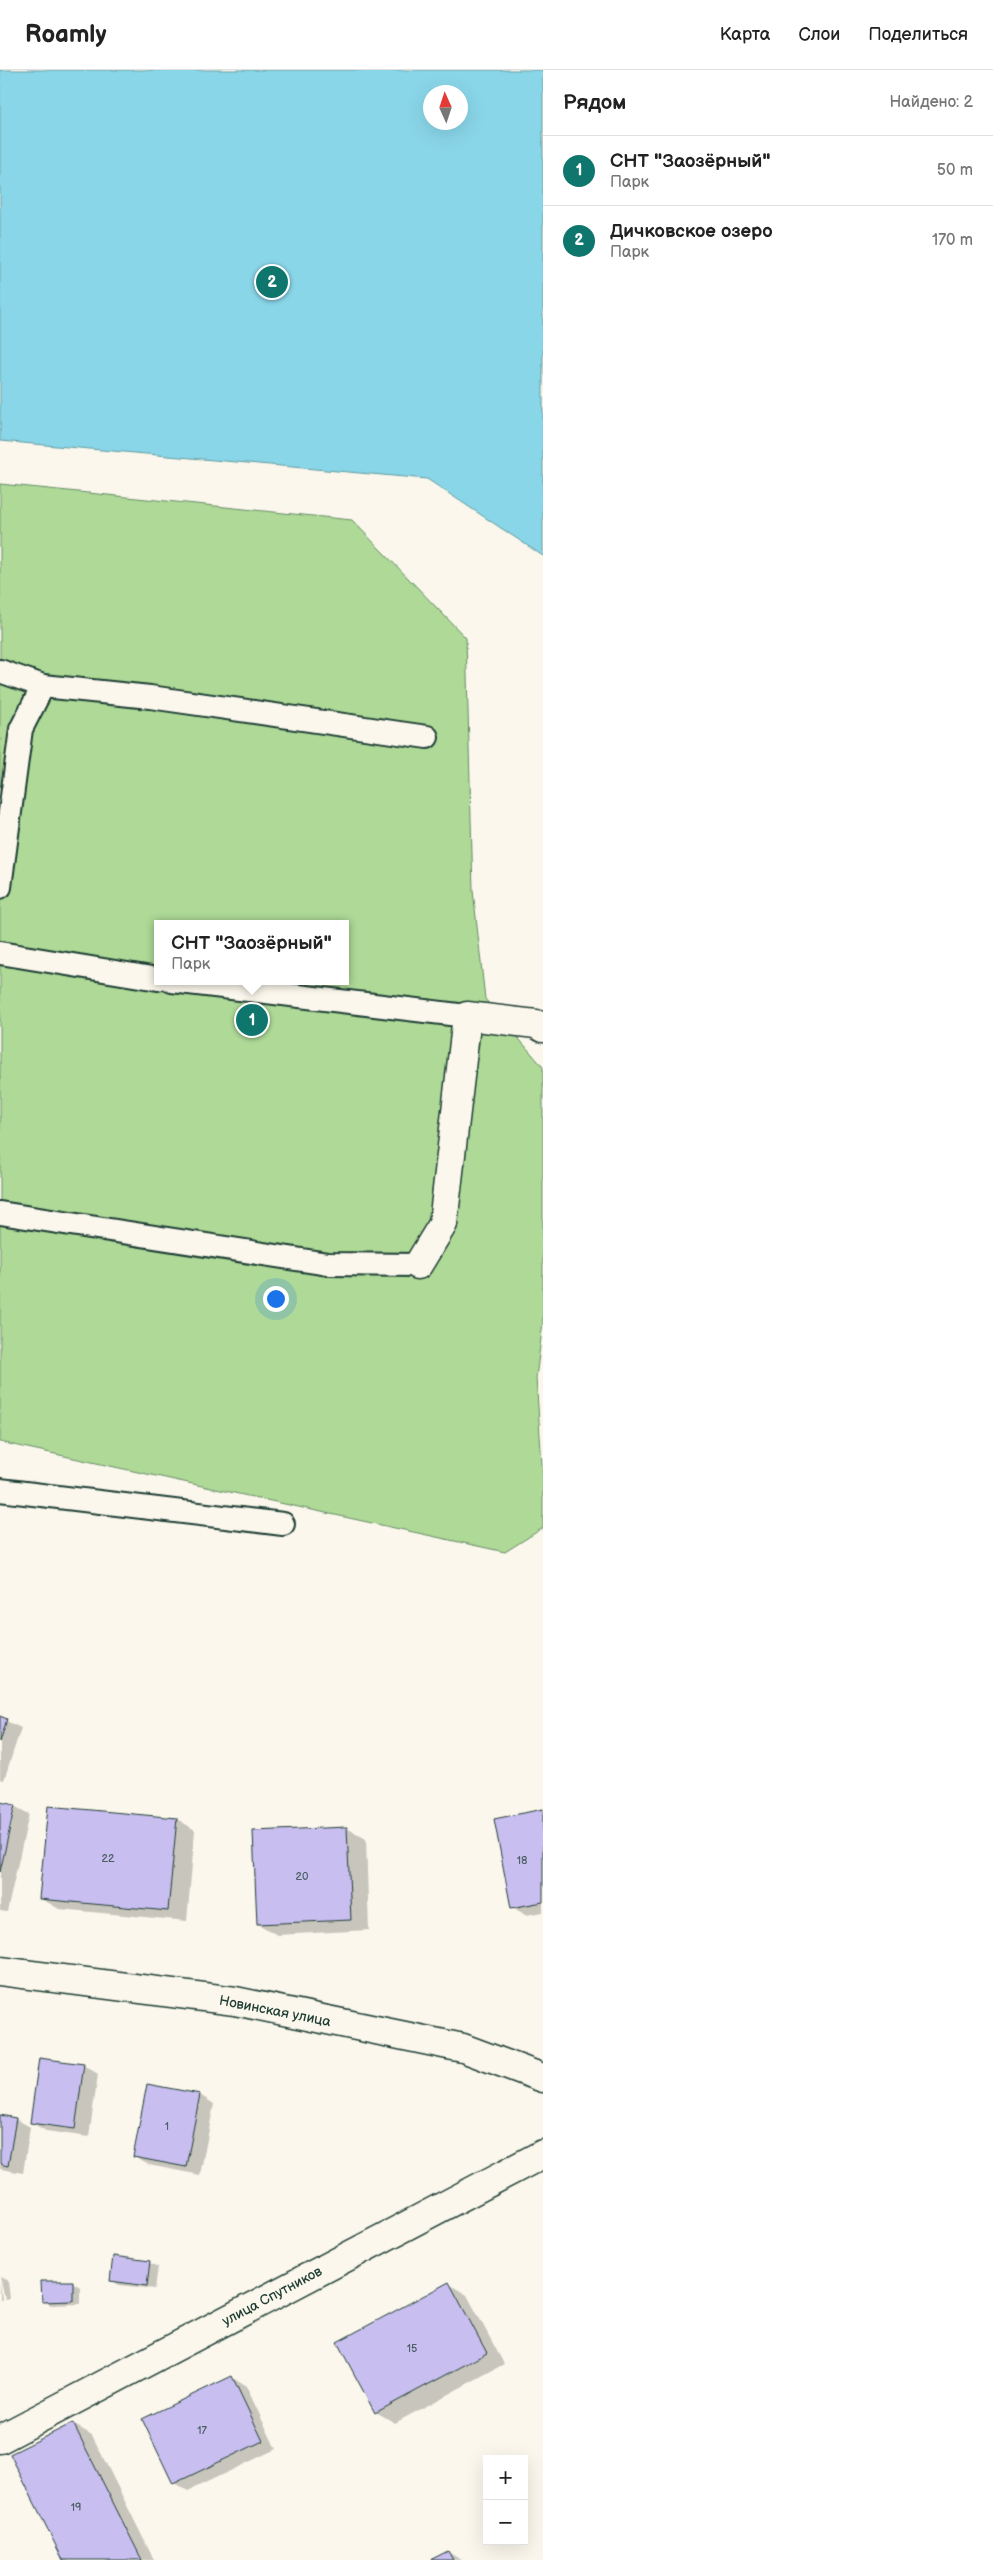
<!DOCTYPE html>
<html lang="ru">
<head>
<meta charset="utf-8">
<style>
  body { margin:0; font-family:"Balsamiq Sans",sans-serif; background:#f2f2f2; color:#222 }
  .controls { position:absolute; right:15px; bottom:15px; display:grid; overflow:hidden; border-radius:0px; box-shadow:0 5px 20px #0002 }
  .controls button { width:45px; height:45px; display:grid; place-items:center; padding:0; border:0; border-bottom:1px solid #e0e0e0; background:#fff; color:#222; font:25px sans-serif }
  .compass { position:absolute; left:423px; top:15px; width:45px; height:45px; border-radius:50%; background:#fff; box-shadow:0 5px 20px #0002; rotate:357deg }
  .you { position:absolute; left:275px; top:1228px; width:18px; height:18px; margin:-12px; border:4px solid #fff; border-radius:50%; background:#1a73e8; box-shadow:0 0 0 8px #1a73e833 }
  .badge { display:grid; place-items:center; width:32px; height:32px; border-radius:50%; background:#0f766e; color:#fff; font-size:16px; font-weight:700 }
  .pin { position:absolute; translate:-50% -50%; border:2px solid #fff; box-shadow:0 1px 5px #0006 }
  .popup { position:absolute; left:154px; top:850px; width:195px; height:65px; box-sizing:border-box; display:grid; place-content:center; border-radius:0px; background:#fff; filter:drop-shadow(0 1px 4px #0005); font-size:16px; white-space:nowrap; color:#767676 }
  .popup b { font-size:19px; color:#222 }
  .popup::after { content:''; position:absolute; left:50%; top:100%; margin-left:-10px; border:10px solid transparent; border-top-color:#fff }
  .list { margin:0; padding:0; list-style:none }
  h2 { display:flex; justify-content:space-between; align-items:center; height:65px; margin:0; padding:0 20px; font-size:21px }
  h2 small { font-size:16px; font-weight:400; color:#767676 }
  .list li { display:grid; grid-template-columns:32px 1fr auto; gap:15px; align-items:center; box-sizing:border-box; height:70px; padding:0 20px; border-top:1px solid #e0e0e0 }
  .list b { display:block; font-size:19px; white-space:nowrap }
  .list p { margin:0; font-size:16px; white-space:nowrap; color:#767676 }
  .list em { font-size:16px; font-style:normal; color:#767676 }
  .map { position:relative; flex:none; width:543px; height:2490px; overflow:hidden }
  header { display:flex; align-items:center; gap:30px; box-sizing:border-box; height:70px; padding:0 25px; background:#fff; border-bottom:1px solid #e0e0e0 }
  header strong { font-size:24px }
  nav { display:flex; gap:28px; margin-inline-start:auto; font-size:18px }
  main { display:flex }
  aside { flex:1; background:#fff }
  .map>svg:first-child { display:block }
  .green { fill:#aed997; stroke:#668b66; fill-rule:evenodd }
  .water { fill:#89d6e8; stroke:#5f99a0; fill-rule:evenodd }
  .shadow { fill:#0003 }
  .building { fill:#c8bef0; stroke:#1f3d34 }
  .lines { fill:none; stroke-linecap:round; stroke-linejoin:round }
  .service-casing { stroke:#1f3d34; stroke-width:26 }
  .minor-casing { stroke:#1f3d34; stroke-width:31 }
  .service { stroke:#fbf7ec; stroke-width:22 }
  .minor { stroke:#fbf7ec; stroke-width:28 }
  .labels { text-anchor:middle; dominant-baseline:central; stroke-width:4; stroke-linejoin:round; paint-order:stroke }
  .number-label { font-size:11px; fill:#495d63 }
  .street-label { font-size:14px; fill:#1f3d34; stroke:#fbf7ec }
</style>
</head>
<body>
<header>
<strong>Roamly</strong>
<nav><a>Карта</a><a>Слои</a><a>Поделиться</a></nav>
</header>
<main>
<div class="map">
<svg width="543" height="2490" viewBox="0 0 543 2490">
  <rect width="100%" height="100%" fill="#fbf7ec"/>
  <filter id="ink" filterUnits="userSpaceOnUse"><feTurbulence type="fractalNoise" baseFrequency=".02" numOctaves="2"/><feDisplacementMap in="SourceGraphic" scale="10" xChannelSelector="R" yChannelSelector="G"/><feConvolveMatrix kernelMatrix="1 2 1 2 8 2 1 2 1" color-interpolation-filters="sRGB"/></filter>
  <g filter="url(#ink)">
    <!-- green -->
    <path class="green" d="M0 414 352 450 466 568 473 820 485 929 543 997V1252L536 1308 543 1409V1458L505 1482 0 1372ZM158 854H346V911H158Z"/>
    <!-- water -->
    <path class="water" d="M0 0H543V486L427 409 0 371ZM430 22H460V52H430Z"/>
    <!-- shadow -->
    <g class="shadow">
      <polygon points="0,1648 21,1658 4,1710 0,1709"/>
      <polygon points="0,1733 14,1736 29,1744 7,1842 0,1841"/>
      <polygon points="543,1740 543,1842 526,1845 512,1837"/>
      <polygon points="177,1749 195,1760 187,1851 59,1839 40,1828"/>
      <polygon points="347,1758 366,1769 369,1860 277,1865 258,1854 254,1762"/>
      <polygon points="83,1995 98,2004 89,2067 46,2061 32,2053"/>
      <polygon points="148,2015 200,2025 214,2034 200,2105 149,2095 134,2087"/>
      <polygon points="0,2047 16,2049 30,2057 23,2103 0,2099"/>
      <polygon points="114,2188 150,2193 158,2197 155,2219 119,2215 111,2210"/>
      <polygon points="0,2207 8,2211 10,2229 5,2229"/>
      <polygon points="0,2211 2,2230 0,2230"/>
      <polygon points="72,2212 80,2217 80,2234 51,2235 43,2231"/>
      <polygon points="449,2214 467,2225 504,2294 395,2353 376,2342"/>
      <polygon points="232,2308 246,2316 276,2379 188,2421 174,2413"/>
      <polygon points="73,2354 92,2365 154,2490 65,2490"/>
      <polygon points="448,2482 461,2490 433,2490"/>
    </g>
    <!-- building -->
    <g class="building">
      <polygon points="0,1646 7,1649 0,1672"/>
      <polygon points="0,1732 15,1735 0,1802"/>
      <polygon points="48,1736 177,1748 168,1841 39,1829"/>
      <polygon points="543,1739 543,1832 511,1838 494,1749"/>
      <polygon points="347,1757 351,1850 257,1854 253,1761"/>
      <polygon points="39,1988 84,1994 75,2059 30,2053"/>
      <polygon points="147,2014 200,2024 186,2097 133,2087"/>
      <polygon points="0,2045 16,2048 8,2096 0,2094"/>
      <polygon points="113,2186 150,2191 147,2216 110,2211"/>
      <polygon points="41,2211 73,2211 73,2231 42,2232"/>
      <polygon points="449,2212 487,2283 375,2343 337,2272"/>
      <polygon points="232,2306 263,2371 173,2414 142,2349"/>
      <polygon points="73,2353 142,2490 63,2490 10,2384"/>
      <polygon points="448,2481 453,2490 430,2490"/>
    </g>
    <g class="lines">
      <!-- service casing -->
      <g class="service-casing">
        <g id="service">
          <polyline points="0,601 43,616 150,627 427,667"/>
          <polyline points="0,817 21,659 43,616"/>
          <polyline points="0,883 158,909"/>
          <polyline points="172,911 467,946"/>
          <polyline points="0,1143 328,1194 418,1195"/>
          <polyline points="0,1420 283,1454"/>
        </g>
      </g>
      <!-- minor casing -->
      <g class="minor-casing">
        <g id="minor">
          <polyline points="418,1195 443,1154 467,946 536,954 543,958"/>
          <polyline points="0,1901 235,1931 463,1978 543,2008"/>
          <polyline points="0,2369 543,2084"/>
        </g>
      </g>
      <!-- service -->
      <use href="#service" class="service"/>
      <!-- minor -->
      <use href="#minor" class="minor"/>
    </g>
  </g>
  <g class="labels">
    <!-- number labels -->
    <g class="number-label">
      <text x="108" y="1788">22</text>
      <text x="522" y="1790">18</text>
      <text x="302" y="1806">20</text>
      <text x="167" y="2056">1</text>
      <text x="412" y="2278">15</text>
      <text x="202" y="2360">17</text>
      <text x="76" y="2437">19</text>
    </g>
    <!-- street labels -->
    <g class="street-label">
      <text transform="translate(275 1941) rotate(11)">Новинская улица</text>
      <text transform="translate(272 2226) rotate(-28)">улица Спутников</text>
    </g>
  </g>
</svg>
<div class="controls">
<button>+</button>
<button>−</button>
</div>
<svg class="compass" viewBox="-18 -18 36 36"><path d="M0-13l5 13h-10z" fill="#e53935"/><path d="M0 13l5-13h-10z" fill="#767676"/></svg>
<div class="you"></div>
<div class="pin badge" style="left:252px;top:950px">1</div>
<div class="popup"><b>СНТ &quot;Заозёрный&quot;</b>Парк</div>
<div class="pin badge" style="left:272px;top:212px">2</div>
</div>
<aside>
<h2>Рядом<small>Найдено: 2</small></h2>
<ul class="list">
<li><span class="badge">1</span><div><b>СНТ &quot;Заозёрный&quot;</b><p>Парк</p></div><em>50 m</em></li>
<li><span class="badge">2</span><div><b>Дичковское озеро</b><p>Парк</p></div><em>170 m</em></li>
</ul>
</aside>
</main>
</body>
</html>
